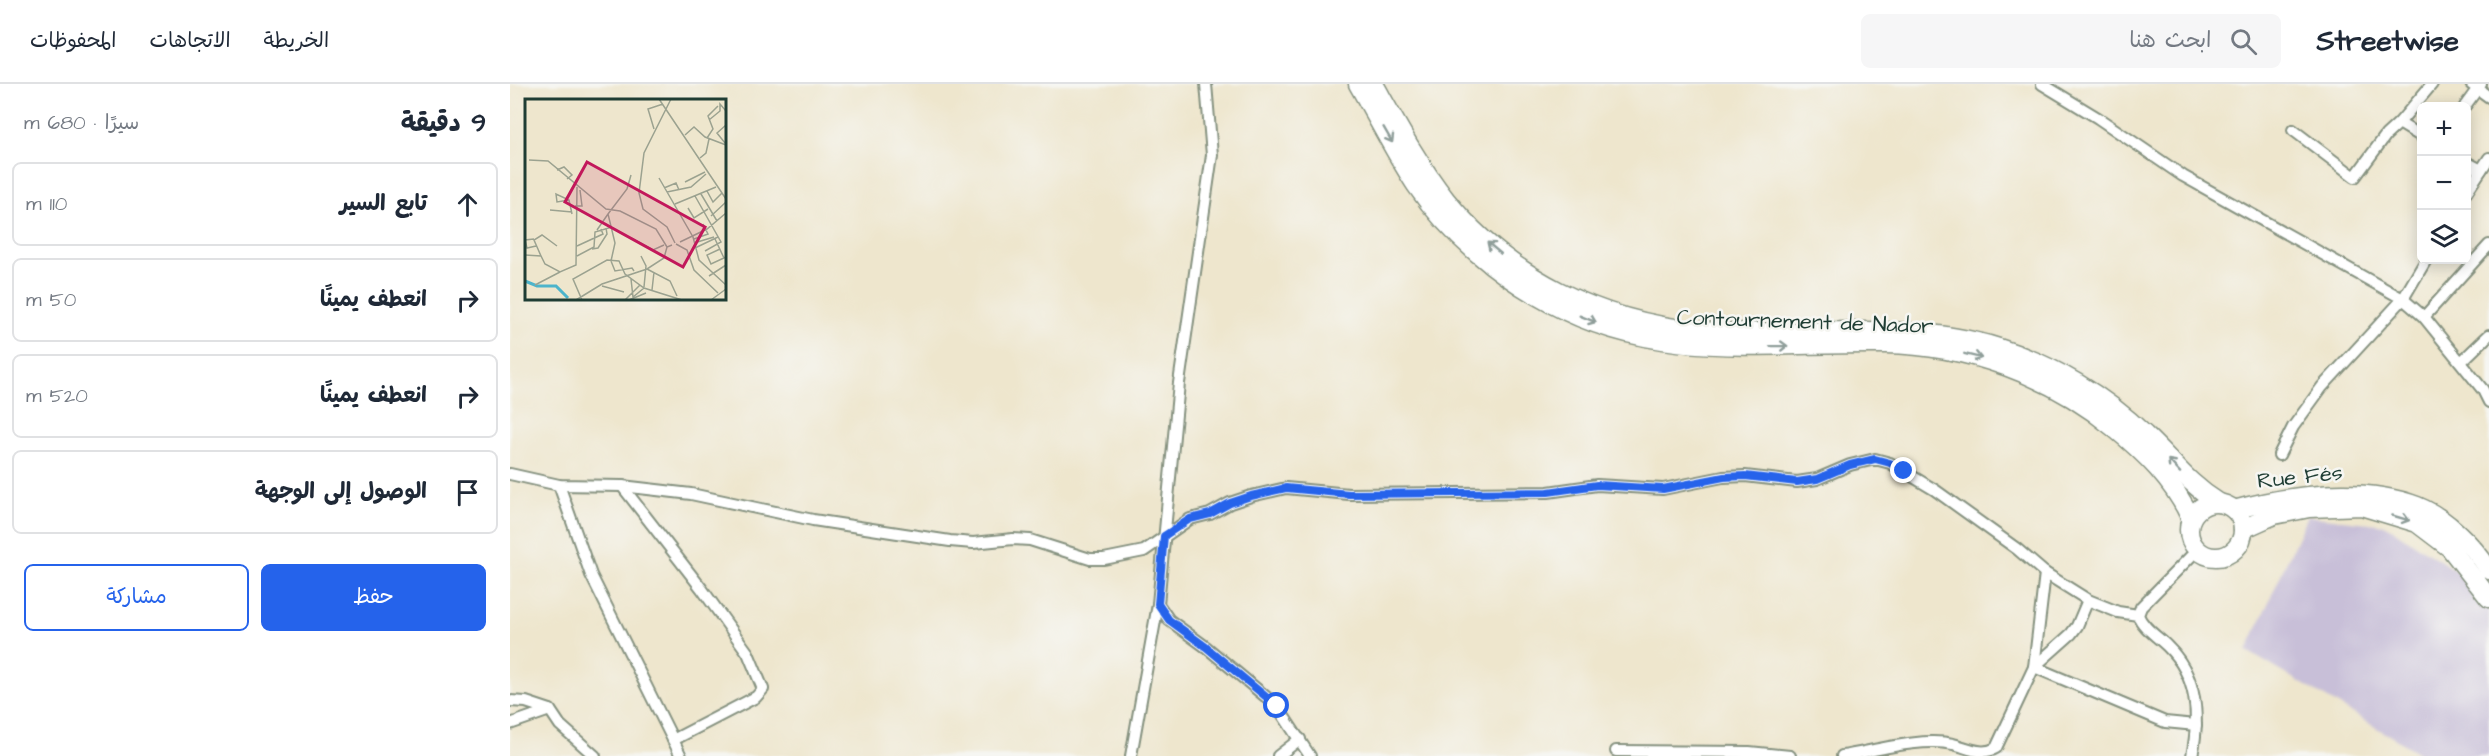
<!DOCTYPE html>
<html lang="ar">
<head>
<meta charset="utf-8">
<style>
  body { margin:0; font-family:"Architects Daughter","Playpen Sans Arabic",sans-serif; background:#f6f6f7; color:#1f2937; direction:rtl }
  .controls { position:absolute; right:18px; top:18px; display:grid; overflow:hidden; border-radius:9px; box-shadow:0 3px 15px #0003 }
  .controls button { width:54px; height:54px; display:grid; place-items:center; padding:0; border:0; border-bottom:2px solid #e0e1e3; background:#fff; color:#1f2937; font:30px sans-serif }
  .stop { position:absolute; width:18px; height:18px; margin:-14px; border:4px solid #2563eb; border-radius:50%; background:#fff }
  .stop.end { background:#2563eb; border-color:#fff; box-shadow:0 2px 6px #0008 }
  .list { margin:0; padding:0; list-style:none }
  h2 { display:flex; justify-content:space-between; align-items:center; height:78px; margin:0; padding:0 24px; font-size:26px }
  h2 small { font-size:20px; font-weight:400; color:#747a83 }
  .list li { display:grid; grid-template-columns:39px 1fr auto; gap:18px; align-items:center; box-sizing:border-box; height:84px; margin:0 12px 12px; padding:0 12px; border:2px solid #e0e1e3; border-radius:9px }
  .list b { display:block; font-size:22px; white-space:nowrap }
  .list em { font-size:20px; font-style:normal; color:#747a83 }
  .actions { display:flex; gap:12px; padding:18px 24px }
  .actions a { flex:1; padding:14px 0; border:2px solid #2563eb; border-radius:9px; text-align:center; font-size:21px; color:#2563eb }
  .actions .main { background:#2563eb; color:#fff }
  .icon { flex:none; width:33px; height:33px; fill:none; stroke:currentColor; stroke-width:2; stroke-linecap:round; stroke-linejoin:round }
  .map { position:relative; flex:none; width:1979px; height:672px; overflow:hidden; direction:ltr }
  header { display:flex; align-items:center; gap:36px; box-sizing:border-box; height:84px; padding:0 30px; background:#fff; border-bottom:2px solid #e0e1e3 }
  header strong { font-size:28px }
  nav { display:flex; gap:33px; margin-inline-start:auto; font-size:21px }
  .search { width:420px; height:54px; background:#f6f6f7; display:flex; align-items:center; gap:15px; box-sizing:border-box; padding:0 21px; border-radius:9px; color:#747a83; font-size:22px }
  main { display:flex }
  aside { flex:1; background:#fff }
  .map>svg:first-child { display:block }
  .industrial { fill:#c8bfd8 }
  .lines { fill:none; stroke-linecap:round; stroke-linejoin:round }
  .street-casing { stroke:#869280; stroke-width:14 }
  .highway-casing { stroke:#869280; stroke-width:21 }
  .street { stroke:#fff; stroke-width:10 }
  .highway { stroke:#fff; stroke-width:18 }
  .oneway { stroke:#8f9e9a }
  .route { stroke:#2563eb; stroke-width:8 }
  .labels { text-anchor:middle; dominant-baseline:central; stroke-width:5; stroke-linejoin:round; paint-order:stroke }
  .street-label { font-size:22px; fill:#1f3d34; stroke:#f6f6f2 }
  .inset-river { fill:none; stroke:#4cb4cb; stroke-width:3 }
  .inset-road { fill:none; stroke:#9ba290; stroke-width:1.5 }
  .view { fill:#c2185b; fill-opacity:0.15; stroke:#c2185b; stroke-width:3 }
  .inset-edge { fill:none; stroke:#1f3d34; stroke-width:3 }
</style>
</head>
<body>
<header>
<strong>Streetwise</strong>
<div class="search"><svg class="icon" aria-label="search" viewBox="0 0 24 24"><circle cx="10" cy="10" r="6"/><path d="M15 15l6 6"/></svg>ابحث هنا</div>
<nav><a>الخريطة</a><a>الاتجاهات</a><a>المحفوظات</a></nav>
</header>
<main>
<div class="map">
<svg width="1979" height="672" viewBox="0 0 1979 672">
  <rect width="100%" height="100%" fill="#f6f6f2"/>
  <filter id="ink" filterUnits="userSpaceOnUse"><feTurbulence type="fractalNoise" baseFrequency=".0167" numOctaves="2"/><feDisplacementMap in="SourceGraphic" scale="12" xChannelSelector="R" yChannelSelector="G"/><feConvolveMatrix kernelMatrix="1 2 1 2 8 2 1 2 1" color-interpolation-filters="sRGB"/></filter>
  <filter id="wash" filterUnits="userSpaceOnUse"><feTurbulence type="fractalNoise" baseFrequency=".008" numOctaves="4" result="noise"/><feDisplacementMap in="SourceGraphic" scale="24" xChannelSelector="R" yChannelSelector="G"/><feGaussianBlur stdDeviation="1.35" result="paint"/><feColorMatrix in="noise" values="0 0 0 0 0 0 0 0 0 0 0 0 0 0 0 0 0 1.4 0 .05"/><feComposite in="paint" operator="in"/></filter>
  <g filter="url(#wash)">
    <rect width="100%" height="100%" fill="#eee6cd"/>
    <!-- industrial -->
    <polygon class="industrial" points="1797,432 1876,441 1949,489 1979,521 1979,672 1914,672 1737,567"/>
  </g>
  <g filter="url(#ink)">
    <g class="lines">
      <!-- street casing -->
      <g class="street-casing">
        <g id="street">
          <polyline points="696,0 702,71 669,299 648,520 659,536 696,563 767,622 800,672"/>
          <polyline points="1532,0 1588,34 1673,92 1893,215 1914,233 1973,306 1979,318"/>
          <polyline points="1961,0 1979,13"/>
          <polyline points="1955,22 1971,0"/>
          <polyline points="1889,39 1912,53"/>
          <polyline points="1783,46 1845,93 1876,51 1889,39 1922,0"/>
          <polyline points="1956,78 1971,86"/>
          <polyline points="1956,109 1979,74"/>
          <polyline points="1914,233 1979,161"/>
          <polyline points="1951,278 1979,251"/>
          <polyline points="1769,371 1783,343 1812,303 1893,215 1916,176"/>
          <polyline points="0,390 49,401 112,402 181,410 303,436 440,457 463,459 503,455 520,456 580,475 594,475 634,467 680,435 700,430 720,419 741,412 776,404 839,410 1038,408 1087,401 1153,405 1213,393 1235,392 1287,398 1307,395 1340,381 1365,375 1380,379 1425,406 1507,465 1535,489 1578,516 1608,528 1628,531"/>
          <polyline points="49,401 81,491 171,672"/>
          <polyline points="112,402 192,505 238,569 253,605 246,613 163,656"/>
          <polyline points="1535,489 1524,583 1655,638 1686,641"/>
          <polyline points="0,617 16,618 40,626 50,641 85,672"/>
          <polyline points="0,640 40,626"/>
          <polyline points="1106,667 1239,668 1280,672"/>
          <polyline points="621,672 648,520"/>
          <polyline points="768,672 790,655"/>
          <path d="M1332 672C1364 667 1411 653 1443 660 1459 664 1472 672 1486 664L1524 583 1561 550 1567 542 1578 516"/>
          <path d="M1682 672C1690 632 1688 592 1657 562 1647 552 1633 544 1628 531L1631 523 1687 466"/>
        </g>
      </g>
      <!-- highway casing -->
      <g class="highway-casing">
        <g id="highway">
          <path d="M848 0C867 33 885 69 906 101 940 151 989 192 1042 220 1149 278 1260 258 1375 260 1457 261 1540 291 1603 343 1635 369 1664 397 1681 435"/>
          <path d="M864 0C886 39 908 80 936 116 999 194 1089 237 1188 247 1217 249 1245 248 1274 248 1347 247 1419 242 1489 264 1543 281 1595 312 1635 351 1662 376 1677 399 1709 419"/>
          <circle cx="1706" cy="446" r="27"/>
          <path d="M1724 426C1779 411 1852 401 1907 422 1935 433 1963 461 1979 486"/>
          <polyline points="1733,445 1764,431 1799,424 1851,422 1907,439 1940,464 1979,514"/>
        </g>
      </g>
      <!-- street -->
      <use href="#street" class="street"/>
      <!-- highway -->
      <use href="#highway" class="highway"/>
    </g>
    <!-- one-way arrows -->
    <defs><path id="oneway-shaft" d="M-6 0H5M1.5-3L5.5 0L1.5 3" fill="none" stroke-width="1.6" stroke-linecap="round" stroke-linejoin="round" transform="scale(1.5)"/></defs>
    <g class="oneway">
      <use href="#oneway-shaft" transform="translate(878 51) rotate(60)"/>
      <use href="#oneway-shaft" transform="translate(984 164) rotate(-140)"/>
      <use href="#oneway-shaft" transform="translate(1078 235) rotate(22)"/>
      <use href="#oneway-shaft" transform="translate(1269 262) rotate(-1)"/>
      <use href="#oneway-shaft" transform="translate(1463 272) rotate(14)"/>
      <use href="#oneway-shaft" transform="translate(1664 382) rotate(-133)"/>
      <use href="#oneway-shaft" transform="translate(1891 434) rotate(16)"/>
    </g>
  </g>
  <g class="lines" filter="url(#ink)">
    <!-- route -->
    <polyline class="route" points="767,622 696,563 659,536 648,520 654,452 680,435 700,430 720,419 741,412 776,404 839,410 1038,408 1087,401 1153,405 1214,393 1235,392 1287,398 1307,395 1340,381 1365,375 1380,379 1394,387"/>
  </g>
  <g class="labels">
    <!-- street labels -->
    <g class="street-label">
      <text transform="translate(1295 238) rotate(2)">Contournement de Nador</text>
      <text transform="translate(1790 393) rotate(-6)">Rue Fés</text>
    </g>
  </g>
  <!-- overview -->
  <g transform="translate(15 15)">
    <rect width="201" height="201" fill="#eee6cd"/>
    <path class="inset-river" d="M0 182 12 187H31L43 199"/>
    <path class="inset-road" d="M134 0 201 100M146 0 119 54 114 94 118 110 142 128 150 144M184 21 195 12V5L201 12M129 30 123 10 138 5M160 36 169 28 180 38 201 46M182 39 188 30 183 17 193 7M200 44 192 34 201 26M175 59 181 54 184 40M4 61 23 62 81 110 95 112 131 130 142 148M32 71 39 68 47 76 42 80M134 79 168 138 174 161 201 186M160 83 180 73M139 89 151 84 154 91M182 92 188 103 197 94M142 93 166 88 181 75M176 95 192 122M170 97 196 143 180 152M44 101 32 103 31 95 44 101 47 115M150 105 191 88M50 107H57L55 91M163 109 169 119 183 110M25 111 47 113M186 117 201 103M72 131 83 115M106 139 128 151 139 146M9 140 0 141 2 149 11 147M169 140 183 135 178 125M190 140 199 159M155 143 182 130 201 114M169 144 189 138M151 145 162 151 169 171 193 194M52 147 78 135 76 130M170 149 193 138M67 150 73 149 82 135 81 129M195 150 182 156 186 165 201 158M0 156 16 157 20 165 35 173 51 166 52 88M16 157 9 141 17 136 32 147M52 157 69 148 70 133 87 128M116 157 121 167 119 188M86 162 90 144 83 115 102 90 106 76M86 162 90 172 107 169 109 172M122 170 145 182 152 197M184 177 201 166M106 180 108 198 119 189M10 186 35 173M77 187 99 193M127 191 129 173M51 201 77 185 122 170 139 159 142 148 147 146M57 201 48 180 82 161 94 162 100 175 119 189 157 201M100 201 115 186M104 201 121 194M186 201 201 190"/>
    <path class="view" d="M62 63 180 128 158 168 40 103Z"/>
    <rect width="201" height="201" class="inset-edge"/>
  </g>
</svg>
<div class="controls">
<button>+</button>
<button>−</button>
<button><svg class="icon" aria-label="layers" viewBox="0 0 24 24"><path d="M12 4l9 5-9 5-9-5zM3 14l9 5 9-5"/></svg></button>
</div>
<div class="stop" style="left:767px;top:622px"></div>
<div class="stop end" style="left:1394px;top:387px"></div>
</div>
<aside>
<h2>9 دقيقة<small>سيرًا · 680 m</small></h2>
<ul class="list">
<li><svg class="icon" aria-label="ahead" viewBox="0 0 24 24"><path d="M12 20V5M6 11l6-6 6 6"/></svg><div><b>تابع السير</b></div><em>110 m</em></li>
<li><svg class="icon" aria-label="right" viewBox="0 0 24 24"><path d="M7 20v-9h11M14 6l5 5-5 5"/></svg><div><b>انعطف يمينًا</b></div><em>50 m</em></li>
<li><svg class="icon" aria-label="right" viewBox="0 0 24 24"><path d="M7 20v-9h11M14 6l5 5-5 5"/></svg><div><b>انعطف يمينًا</b></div><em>520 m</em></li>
<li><svg class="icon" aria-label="arrive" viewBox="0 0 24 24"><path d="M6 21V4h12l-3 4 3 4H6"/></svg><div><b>الوصول إلى الوجهة</b></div></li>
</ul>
<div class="actions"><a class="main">حفظ</a><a>مشاركة</a></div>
</aside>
</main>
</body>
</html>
